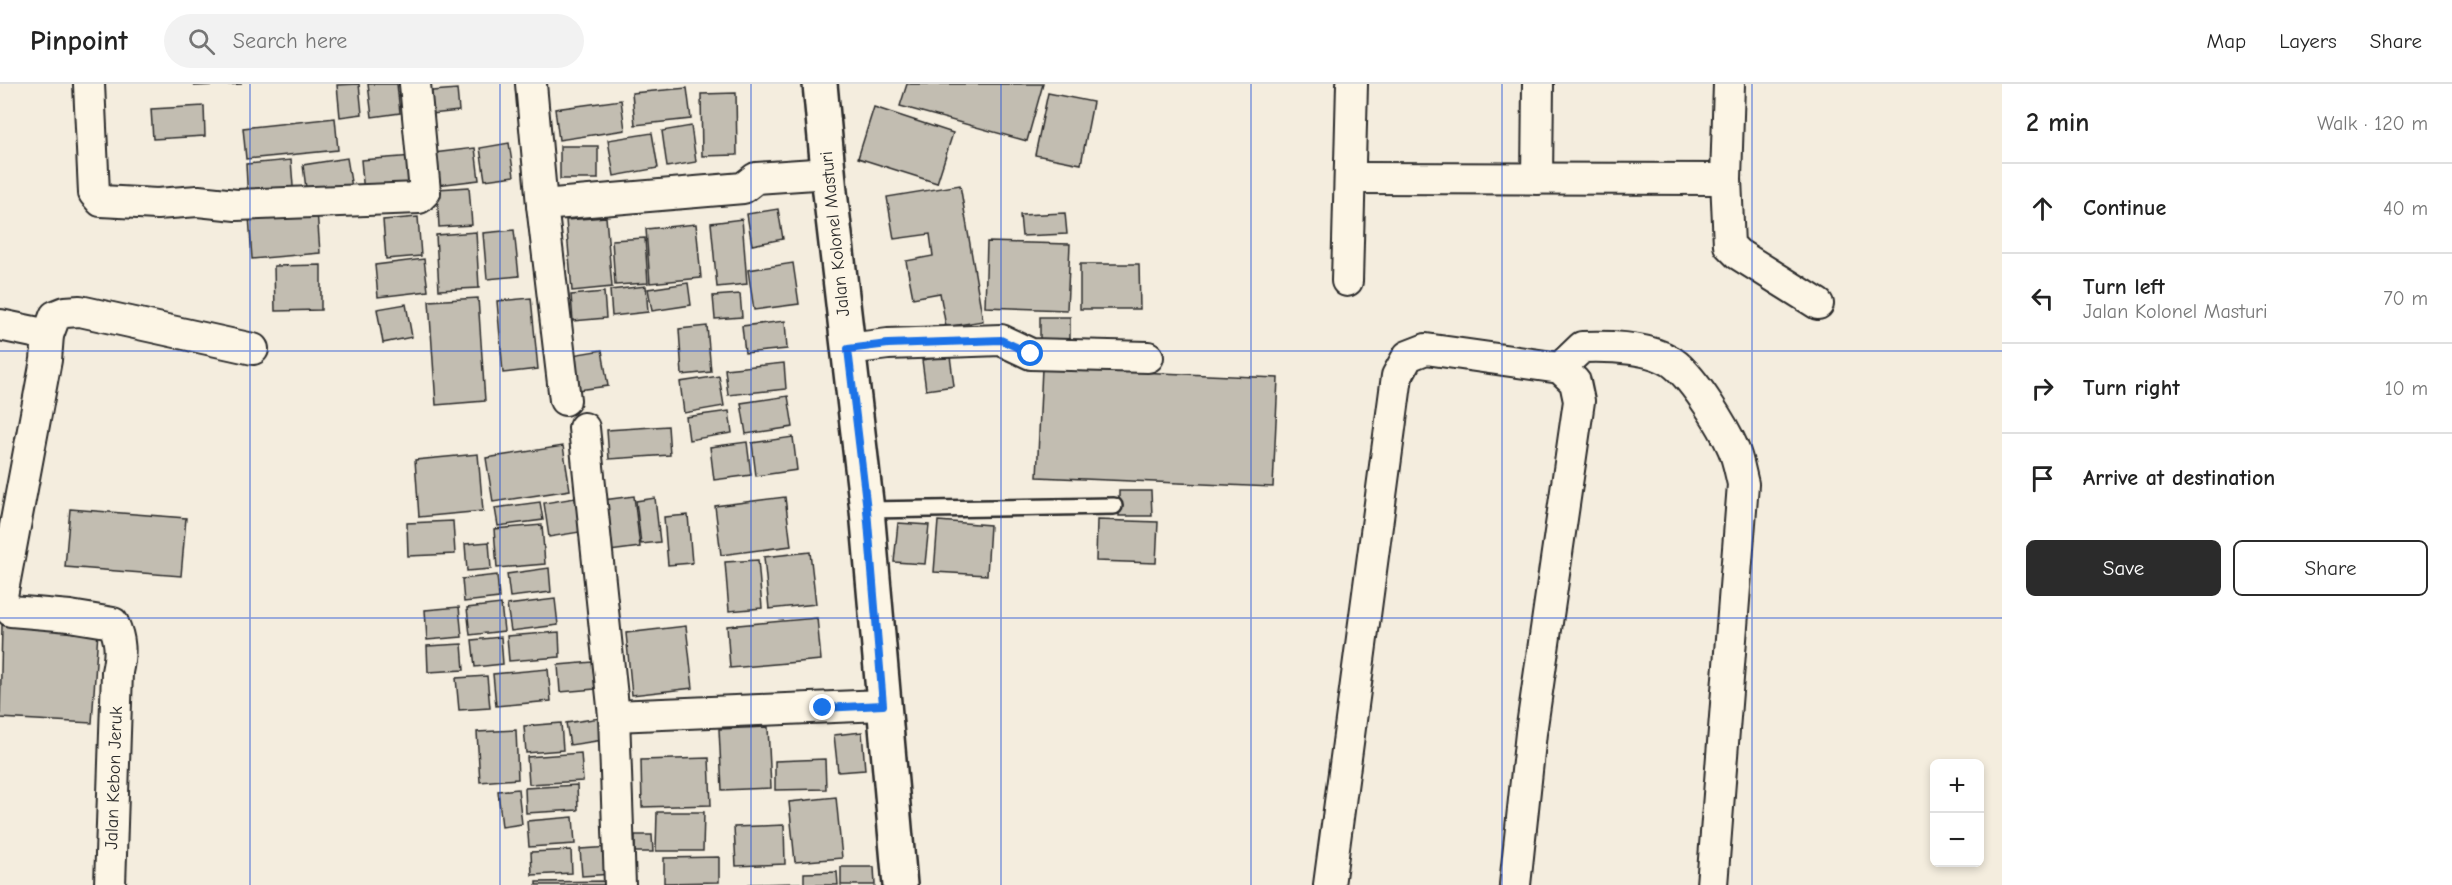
<!DOCTYPE html>
<html lang="en">
<head>
<meta charset="utf-8">
<style>
  body { margin:0; font-family:"Comic Neue",sans-serif; background:#f2f2f2; color:#222 }
  .controls { position:absolute; right:18px; bottom:18px; display:grid; overflow:hidden; border-radius:9px; box-shadow:0 3px 9px #0003 }
  .controls button { width:54px; height:54px; display:grid; place-items:center; padding:0; border:0; border-bottom:2px solid #e0e0e0; background:#fff; color:#222; font:30px sans-serif }
  .stop { position:absolute; width:18px; height:18px; margin:-14px; border:4px solid #1a73e8; border-radius:50%; background:#fff }
  .stop.end { background:#1a73e8; border-color:#fff; box-shadow:0 2px 6px #0008 }
  .list { margin:0; padding:0; list-style:none }
  h2 { display:flex; justify-content:space-between; align-items:center; height:78px; margin:0; padding:0 24px; font-size:26px }
  h2 small { font-size:20px; font-weight:400; color:#767676 }
  .list li { display:grid; grid-template-columns:39px 1fr auto; gap:18px; align-items:center; box-sizing:border-box; height:90px; padding:0 24px; border-top:2px solid #e0e0e0 }
  .list b { display:block; font-size:22px; white-space:nowrap }
  .list p { margin:0; font-size:20px; white-space:nowrap; color:#767676 }
  .list em { font-size:20px; font-style:normal; color:#767676 }
  .actions { display:flex; gap:12px; padding:18px 24px }
  .actions a { flex:1; padding:14px 0; border:2px solid #2b2b2b; border-radius:9px; text-align:center; font-size:21px; color:#2b2b2b }
  .actions .main { background:#2b2b2b; color:#fff }
  .icon { flex:none; width:33px; height:33px; fill:none; stroke:currentColor; stroke-width:2; stroke-linecap:round; stroke-linejoin:round }
  .map { position:relative; flex:none; width:2002px; height:801px; overflow:hidden }
  header { display:flex; align-items:center; gap:36px; box-sizing:border-box; height:84px; padding:0 30px; background:#fff; border-bottom:2px solid #e0e0e0 }
  header strong { font-size:28px }
  nav { display:flex; gap:33px; margin-inline-start:auto; font-size:21px }
  .search { width:420px; height:54px; background:#f2f2f2; display:flex; align-items:center; gap:15px; box-sizing:border-box; padding:0 21px; border-radius:33px; color:#767676; font-size:22px }
  main { display:flex }
  aside { flex:1; background:#fff }
  .map>svg:first-child { display:block }
  .building { fill:#c2bdb1; stroke:#2b2b2b; stroke-width:1.5 }
  .lines { fill:none; stroke-linecap:round; stroke-linejoin:round }
  .service-casing { stroke:#2b2b2b; stroke-width:20 }
  .minor-casing { stroke:#2b2b2b; stroke-width:34 }
  .primary-casing { stroke:#2b2b2b; stroke-width:38 }
  .service { stroke:#fcf5e5; stroke-width:15 }
  .minor { stroke:#fcf5e5; stroke-width:30 }
  .primary { stroke:#fcf5e5; stroke-width:33 }
  .route { stroke:#1a73e8; stroke-width:8 }
  .grid { fill:none; stroke:#1d4ed8; stroke-width:1.5; stroke-opacity:0.55 }
  .labels { text-anchor:middle; dominant-baseline:central; stroke-width:6; stroke-linejoin:round; paint-order:stroke }
  .street-label { font-size:18px; fill:#2b2b2b; stroke:#fcf5e5 }
</style>
</head>
<body>
<header>
<strong>Pinpoint</strong>
<div class="search"><svg class="icon" aria-label="search" viewBox="0 0 24 24"><circle cx="10" cy="10" r="6"/><path d="M15 15l6 6"/></svg>Search here</div>
<nav><a>Map</a><a>Layers</a><a>Share</a></nav>
</header>
<main>
<div class="map">
<svg width="2002" height="801" viewBox="0 0 2002 801">
  <rect width="100%" height="100%" fill="#f4edde"/>
  <filter id="ink" filterUnits="userSpaceOnUse"><feTurbulence type="fractalNoise" baseFrequency=".0167" numOctaves="2"/><feDisplacementMap in="SourceGraphic" scale="12" xChannelSelector="R" yChannelSelector="G"/><feConvolveMatrix kernelMatrix="1 2 1 2 8 2 1 2 1" color-interpolation-filters="sRGB"/></filter>
  <g filter="url(#ink)">
    <!-- building -->
    <g class="building">
      <polygon points="193,0 242,0 194,2"/>
      <polygon points="359,0 362,30 340,33 337,1"/>
      <polygon points="368,0 397,0 400,29 372,33"/>
      <polygon points="907,0 1043,0 1027,57 900,22"/>
      <polygon points="687,4 691,35 635,41 632,9"/>
      <polygon points="457,5 459,27 422,31 420,8"/>
      <polygon points="736,9 737,71 702,72 701,10"/>
      <polygon points="1048,9 1093,18 1081,80 1035,71"/>
      <polygon points="621,16 625,46 559,56 555,25"/>
      <polygon points="204,22 205,52 153,55 151,25"/>
      <polygon points="874,23 953,49 937,99 858,74"/>
      <polygon points="335,34 338,66 246,75 243,44"/>
      <polygon points="691,42 696,78 667,83 662,47"/>
      <polygon points="652,49 658,84 614,92 608,56"/>
      <polygon points="509,59 514,92 485,96 480,64"/>
      <rect x="560" y="62" width="38" height="33"/>
      <polygon points="475,64 479,96 429,102 425,70"/>
      <polygon points="414,72 416,105 364,109 361,76"/>
      <polygon points="347,74 352,104 307,112 303,81"/>
      <polygon points="291,76 294,115 248,119 246,80"/>
      <polygon points="960,101 983,237 946,243 940,209 913,214 906,177 933,172 930,150 894,155 887,113"/>
      <polygon points="469,103 472,141 439,143 437,105"/>
      <polygon points="778,125 783,155 752,161 747,130"/>
      <polygon points="317,126 320,169 252,175 249,132"/>
      <polygon points="1065,129 1067,150 1022,152 1020,131"/>
      <polygon points="418,133 421,172 386,175 383,136"/>
      <polygon points="606,133 612,203 572,207 566,136"/>
      <polygon points="742,135 747,200 717,203 711,139"/>
      <polygon points="696,140 701,194 650,199 646,145"/>
      <polygon points="514,146 519,192 487,195 483,149"/>
      <polygon points="476,148 479,204 439,206 436,151"/>
      <polygon points="645,154 648,199 615,201 612,156"/>
      <polygon points="987,158 1070,160 1067,226 985,223"/>
      <polygon points="424,175 428,207 378,213 375,181"/>
      <polygon points="793,179 799,220 754,226 748,186"/>
      <polygon points="1080,180 1139,180 1140,225 1080,225"/>
      <polygon points="321,181 321,226 275,227 274,182"/>
      <polygon points="688,199 691,221 652,227 648,205"/>
      <polygon points="646,202 648,228 612,232 610,206"/>
      <polygon points="604,208 606,234 573,237 571,211"/>
      <polygon points="740,210 742,233 715,235 713,212"/>
      <polygon points="478,214 485,317 436,321 429,217"/>
      <polygon points="531,214 538,285 503,289 497,217"/>
      <polygon points="406,220 412,253 383,259 377,225"/>
      <polygon points="1040,233 1070,233 1070,256 1040,255"/>
      <polygon points="785,237 787,265 745,269 742,242"/>
      <polygon points="707,242 711,288 682,291 679,245"/>
      <polygon points="602,266 608,302 578,306 572,271"/>
      <polygon points="950,272 954,302 926,306 922,276"/>
      <polygon points="784,279 786,305 728,311 725,285"/>
      <polygon points="1042,284 1278,294 1273,403 1037,393"/>
      <polygon points="719,292 724,322 684,329 680,298"/>
      <polygon points="788,312 793,343 746,350 741,319"/>
      <polygon points="729,327 732,349 689,356 686,333"/>
      <polygon points="668,342 670,371 609,375 607,346"/>
      <polygon points="793,353 797,386 756,392 752,359"/>
      <polygon points="747,358 751,391 714,396 710,363"/>
      <polygon points="563,362 570,406 493,418 486,374"/>
      <polygon points="478,370 483,427 419,433 415,376"/>
      <polygon points="1119,407 1151,407 1152,432 1119,432"/>
      <polygon points="634,412 640,463 610,467 603,416"/>
      <polygon points="785,413 791,462 721,471 715,422"/>
      <polygon points="575,414 580,448 549,453 544,419"/>
      <polygon points="655,414 660,458 641,460 636,417"/>
      <polygon points="540,418 543,436 498,442 495,424"/>
      <polygon points="70,425 186,434 181,492 65,483"/>
      <polygon points="688,431 692,479 668,481 664,433"/>
      <polygon points="1097,436 1158,438 1156,479 1096,477"/>
      <polygon points="453,437 455,470 408,472 407,439"/>
      <polygon points="938,437 990,441 987,491 934,488"/>
      <polygon points="898,439 929,441 925,480 894,478"/>
      <polygon points="542,441 545,480 497,484 494,445"/>
      <polygon points="489,458 491,485 467,487 465,460"/>
      <polygon points="810,468 816,520 769,525 764,473"/>
      <polygon points="758,476 762,524 729,527 725,478"/>
      <polygon points="549,484 551,508 510,513 507,490"/>
      <polygon points="497,491 499,514 464,518 462,495"/>
      <polygon points="555,515 558,541 511,547 507,521"/>
      <polygon points="501,520 504,547 470,551 467,524"/>
      <polygon points="459,523 462,553 427,556 425,526"/>
      <polygon points="817,534 821,576 730,584 727,542"/>
      <polygon points="2,541 98,547 92,639 0,634"/>
      <polygon points="686,542 693,604 632,611 626,549"/>
      <polygon points="559,548 560,573 509,577 507,552"/>
      <polygon points="501,553 503,580 475,583 472,556"/>
      <polygon points="462,560 464,586 428,588 427,562"/>
      <polygon points="593,578 595,605 560,608 558,581"/>
      <polygon points="548,585 551,617 496,622 493,590"/>
      <polygon points="487,592 490,624 459,626 456,594"/>
      <polygon points="600,634 603,656 570,661 566,639"/>
      <polygon points="561,639 563,666 526,669 524,642"/>
      <polygon points="768,643 771,704 722,706 719,645"/>
      <polygon points="516,646 518,695 480,698 477,648"/>
      <polygon points="862,648 865,686 838,688 834,651"/>
      <polygon points="581,669 583,697 529,700 527,673"/>
      <polygon points="709,674 711,721 642,723 641,676"/>
      <polygon points="825,675 826,705 775,706 775,677"/>
      <polygon points="577,701 578,726 526,729 525,704"/>
      <polygon points="518,705 522,740 502,743 498,707"/>
      <polygon points="836,713 842,774 795,778 789,718"/>
      <polygon points="657,728 704,728 703,767 656,767"/>
      <polygon points="573,733 575,760 529,763 527,737"/>
      <polygon points="784,741 785,780 736,782 734,743"/>
      <polygon points="635,751 652,751 653,768 635,768"/>
      <polygon points="611,763 613,790 582,792 580,765"/>
      <polygon points="571,766 572,789 532,791 531,768"/>
      <polygon points="719,773 719,798 664,799 664,774"/>
      <polygon points="841,783 874,783 875,801 841,801"/>
      <polygon points="837,788 838,801 804,801 804,789"/>
      <polygon points="609,797 609,801 536,801 536,798"/>
      <polygon points="800,799 800,801 749,801 749,800"/>
    </g>
    <g class="lines">
      <!-- service casing -->
      <g class="service-casing">
        <polyline id="service" points="867,426 1114,422"/>
      </g>
      <!-- minor casing -->
      <g class="minor-casing">
        <g id="minor">
          <polyline points="89,0 94,109 101,117 157,120 198,117 236,121 419,114 425,108 415,0"/>
          <polyline points="531,0 542,121 565,316"/>
          <polyline points="1729,0 1726,95 1729,161 1738,170 1818,220"/>
          <polyline points="1351,94 1726,95"/>
          <polyline points="1537,95 1538,0"/>
          <polyline points="542,121 743,104 756,94 829,89"/>
          <polyline points="1347,197 1352,0"/>
          <polyline points="0,241 48,251"/>
          <polyline points="848,265 888,260 1001,256 1031,270 1148,273"/>
          <path d="M1560 284 1582 263C1608 262 1655 263 1676 281 1695 297 1723 341 1733 364 1738 375 1740 388 1743 400L1712 801"/>
          <polyline points="584,344 614,632 620,801"/>
          <polyline points="614,632 883,621"/>
          <path d="M110 801 117 588C121 569 121 556 113 539L70 532 11 527 5 521 2 512 46 276 48 251 55 232 65 228 80 227 253 265"/>
          <polyline points="1329,801 1397,292 1408,272 1426,265 1560,284 1575,298 1579,317 1531,649 1515,801"/>
        </g>
      </g>
      <!-- primary casing -->
      <g class="primary-casing">
        <polyline id="primary" points="820,0 830,108 867,426 900,801"/>
      </g>
      <!-- service -->
      <use href="#service" class="service"/>
      <!-- minor -->
      <use href="#minor" class="minor"/>
      <!-- primary -->
      <use href="#primary" class="primary"/>
    </g>
  </g>
  <g class="lines" filter="url(#ink)">
    <!-- route -->
    <polyline class="route" points="823,624 883,621 867,426 848,265 888,260 1001,256 1031,270"/>
  </g>
  <!-- grid -->
  <path class="grid" d="M250 0V801M500 0V801M751 0V801M1001 0V801M1251 0V801M1502 0V801M1752 0V801M0 267H2002M0 534H2002"/>
  <g class="labels">
    <!-- street labels -->
    <g class="street-label">
      <text transform="translate(835 150) rotate(-96)">Jalan Kolonel Masturi</text>
      <text transform="translate(114 694) rotate(-88)">Jalan Kebon Jeruk</text>
    </g>
  </g>
</svg>
<div class="controls">
<button>+</button>
<button>−</button>
</div>
<div class="stop" style="left:1031px;top:270px"></div>
<div class="stop end" style="left:823px;top:624px"></div>
</div>
<aside>
<h2>2 min<small>Walk · 120 m</small></h2>
<ul class="list">
<li><svg class="icon" aria-label="ahead" viewBox="0 0 24 24"><path d="M12 20V5M6 11l6-6 6 6"/></svg><div><b>Continue</b></div><em>40 m</em></li>
<li><svg class="icon" aria-label="left" viewBox="0 0 24 24"><path d="M17 20v-9H6M10 6l-5 5 5 5"/></svg><div><b>Turn left</b><p>Jalan Kolonel Masturi</p></div><em>70 m</em></li>
<li><svg class="icon" aria-label="right" viewBox="0 0 24 24"><path d="M7 20v-9h11M14 6l5 5-5 5"/></svg><div><b>Turn right</b></div><em>10 m</em></li>
<li><svg class="icon" aria-label="arrive" viewBox="0 0 24 24"><path d="M6 21V4h12l-3 4 3 4H6"/></svg><div><b>Arrive at destination</b></div></li>
</ul>
<div class="actions"><a class="main">Save</a><a>Share</a></div>
</aside>
</main>
</body>
</html>
